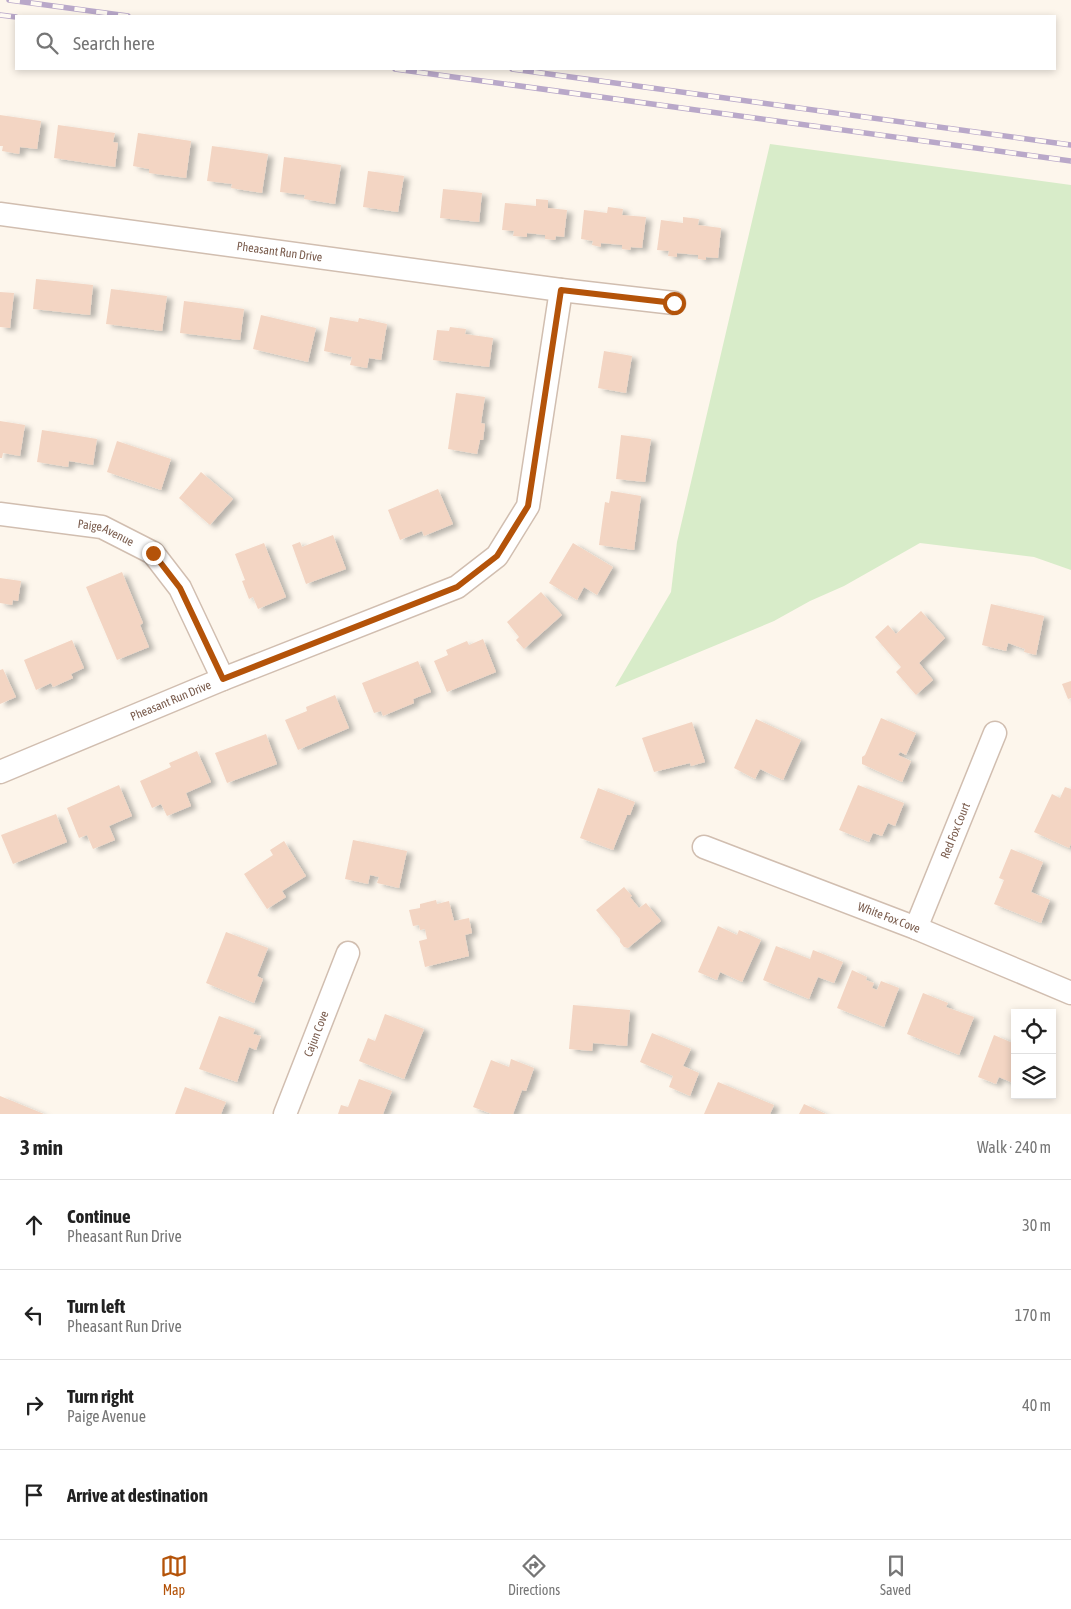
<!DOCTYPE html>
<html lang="en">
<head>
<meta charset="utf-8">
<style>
  body { margin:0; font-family:"Asap Condensed",sans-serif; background:#f2f2f2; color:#222 }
  .controls { position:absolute; right:15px; bottom:15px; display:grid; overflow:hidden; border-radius:0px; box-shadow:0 2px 8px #0003 }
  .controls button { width:45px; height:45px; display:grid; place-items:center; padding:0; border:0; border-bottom:1px solid #e0e0e0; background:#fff; color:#222; font:25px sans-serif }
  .stop { position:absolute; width:15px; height:15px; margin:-11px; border:4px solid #b45309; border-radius:50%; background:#fff }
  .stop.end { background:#b45309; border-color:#fff; box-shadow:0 1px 5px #0008 }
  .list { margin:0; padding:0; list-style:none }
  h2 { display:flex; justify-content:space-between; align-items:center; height:65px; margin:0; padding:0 20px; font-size:21px }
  h2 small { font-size:16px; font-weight:400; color:#767676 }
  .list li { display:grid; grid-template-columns:32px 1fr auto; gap:15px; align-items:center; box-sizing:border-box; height:90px; padding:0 20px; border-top:1px solid #e0e0e0 }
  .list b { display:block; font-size:19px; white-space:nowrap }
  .list p { margin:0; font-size:16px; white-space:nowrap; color:#767676 }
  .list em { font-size:16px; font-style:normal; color:#767676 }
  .icon { flex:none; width:28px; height:28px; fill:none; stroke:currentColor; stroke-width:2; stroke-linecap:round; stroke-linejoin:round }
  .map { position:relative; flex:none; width:1071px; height:1114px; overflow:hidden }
  .search { position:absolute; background:#fff; box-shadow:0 2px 8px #0003; left:15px; right:15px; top:15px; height:55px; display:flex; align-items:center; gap:12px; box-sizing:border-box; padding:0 18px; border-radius:0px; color:#767676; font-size:19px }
  .sheet { height:425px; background:#fff }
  nav { display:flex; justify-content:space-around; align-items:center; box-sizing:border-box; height:70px; border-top:1px solid #e0e0e0; background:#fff; font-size:14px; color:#767676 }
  nav a { display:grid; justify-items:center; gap:2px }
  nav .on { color:#b45309 }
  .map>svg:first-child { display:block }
  .green { fill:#d8ecc9 }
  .building { fill:#f3d5c3; filter:url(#shadow) }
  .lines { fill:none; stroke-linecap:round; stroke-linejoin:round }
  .minor-casing { stroke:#d1beb0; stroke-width:25 }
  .minor { stroke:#fff; stroke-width:22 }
  .rail-casing { stroke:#b9a8c9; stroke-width:5.5 }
  .rail { stroke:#fffaf3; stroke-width:4; stroke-dasharray:11; stroke-linecap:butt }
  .route { stroke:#b45309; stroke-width:6 }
  .labels { text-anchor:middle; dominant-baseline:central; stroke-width:4; stroke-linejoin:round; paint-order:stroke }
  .street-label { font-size:12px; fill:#7a5c4d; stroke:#fffaf3 }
</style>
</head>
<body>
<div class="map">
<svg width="1071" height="1114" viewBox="0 0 1071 1114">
  <defs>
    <filter id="shadow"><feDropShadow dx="5.5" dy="3" stdDeviation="2.5" flood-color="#0004"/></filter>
  </defs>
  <rect width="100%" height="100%" fill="#fdf6ec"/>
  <!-- green -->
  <polygon class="green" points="770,144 1071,185 1071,570 1034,557 920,543 844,586 810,601 774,621 615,687 671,592 677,542"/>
  <!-- building -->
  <g class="building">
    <polygon points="0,115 41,121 37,149 20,147 19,154 2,151 3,146 0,146"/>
    <polygon points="58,125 115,133 113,142 118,143 115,167 54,158"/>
    <polygon points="138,133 191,141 186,178 149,173 149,169 133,166"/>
    <polygon points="212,146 268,154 262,193 231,188 232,184 207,181"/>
    <polygon points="284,157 341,165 335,204 304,199 305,195 280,192"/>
    <polygon points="368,171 404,176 398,212 363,207"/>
    <polygon points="443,189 482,193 479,222 440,218"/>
    <polygon points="536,199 548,200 548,208 567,210 564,237 556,236 555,240 545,239 545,235 527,233 527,237 513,236 514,231 502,230 505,203 536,206"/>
    <polygon points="608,207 623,209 622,215 646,217 642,248 631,247 630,250 622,249 622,245 601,243 601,247 592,245 593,241 581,239 584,210 607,213"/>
    <polygon points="683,217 699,219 698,225 721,228 718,258 706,257 706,260 698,259 698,255 677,253 677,257 668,256 669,251 657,250 661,220 683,223"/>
    <polygon points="36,279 93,285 90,315 33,309"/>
    <polygon points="111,289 167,296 162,331 106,324"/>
    <polygon points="0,292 14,293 10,328 0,327"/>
    <polygon points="184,301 244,309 240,340 180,333"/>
    <polygon points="261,315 316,328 308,362 253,349"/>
    <polygon points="330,317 358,322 359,318 387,324 381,360 369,358 367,368 350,365 352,357 324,351"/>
    <polygon points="450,327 466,329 465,334 493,338 489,367 433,360 437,330 449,331"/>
    <polygon points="604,351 632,356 626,393 598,388"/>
    <polygon points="456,393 485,397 481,423 485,424 483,440 480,440 477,454 448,449"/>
    <polygon points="0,421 25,425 20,456 3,453 2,458 0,458"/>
    <polygon points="42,430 97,439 93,465 69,461 68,467 37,462"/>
    <polygon points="621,435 651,439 645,482 616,479"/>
    <polygon points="117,441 171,459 161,490 107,472"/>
    <polygon points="201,472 233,499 210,525 179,498"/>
    <polygon points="438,489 453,524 424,536 422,531 400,540 388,510"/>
    <polygon points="611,491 641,496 634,550 599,545 605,502 609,503"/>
    <polygon points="333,535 346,569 306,584 292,545 300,542 302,547"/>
    <polygon points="264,543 286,597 258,609 253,597 249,599 242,581 245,580 235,554"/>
    <polygon points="573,543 613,567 597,595 584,587 577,600 549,583"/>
    <polygon points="122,572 143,623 140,625 149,647 117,660 86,587"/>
    <polygon points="0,578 21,581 18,601 13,600 12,605 0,603"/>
    <polygon points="541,592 562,615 524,649 516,640 519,637 507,622"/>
    <polygon points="991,604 1044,616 1036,655 1024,652 1025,649 1008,643 1006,651 982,645"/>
    <polygon points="921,611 945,638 919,663 933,680 916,695 896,672 901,667 875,637 888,625 896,634"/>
    <polygon points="483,639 496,672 447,692 434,661 448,655 446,650 467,641 469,645"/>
    <polygon points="72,640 84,668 71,674 73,678 53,687 51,683 36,690 24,660"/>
    <polygon points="418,661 431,692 413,699 414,703 383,716 381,711 374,713 362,683"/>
    <polygon points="3,669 16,697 0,704 0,670"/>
    <polygon points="1071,681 1071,698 1068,699 1062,684"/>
    <polygon points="335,695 349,728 298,750 285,720 307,711 306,707"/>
    <polygon points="881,718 916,733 906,755 900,752 898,755 911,761 902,782 862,764 862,757 865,755"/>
    <polygon points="756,719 801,740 783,780 760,769 755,779 734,768"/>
    <polygon points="692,722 705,762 691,766 690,763 654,772 642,738"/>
    <polygon points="266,734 277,764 227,783 215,753"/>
    <polygon points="197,751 211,782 186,793 191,806 167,816 161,804 152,808 140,781 171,767 169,763"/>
    <polygon points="119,785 132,816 109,826 115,840 93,849 87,835 79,838 67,808"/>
    <polygon points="858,785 904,803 895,826 888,823 882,836 873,833 869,842 839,830"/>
    <polygon points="1065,787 1071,789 1071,844 1069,848 1034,832 1052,794 1060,798"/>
    <polygon points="598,788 635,802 630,815 627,815 613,850 580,838"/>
    <polygon points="56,814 67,842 13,864 1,835"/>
    <polygon points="353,840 407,851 399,888 377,883 379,877 370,875 368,884 345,879"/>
    <polygon points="284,841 306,876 282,891 286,897 267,909 244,874 273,855 270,850"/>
    <polygon points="1011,849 1043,862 1031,892 1050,900 1041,923 994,904 1004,880 999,878"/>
    <polygon points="624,887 632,896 630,897 639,908 646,903 661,921 628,948 624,947 620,942 620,939 596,910"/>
    <polygon points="436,900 437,904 449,901 454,921 469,918 472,933 465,935 469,956 425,967 419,941 427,939 425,929 420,930 419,925 413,926 409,910 420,908 420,904"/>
    <polygon points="718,926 737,935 739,930 761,940 742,982 720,972 717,980 698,972"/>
    <polygon points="226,932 268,948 257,976 263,979 254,1003 206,983"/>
    <polygon points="776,946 810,959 813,950 843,962 834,983 818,977 809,999 763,980"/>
    <polygon points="852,970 867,977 866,980 874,983 872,988 877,990 881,981 899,988 884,1027 837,1008"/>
    <polygon points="923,993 948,1003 946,1007 974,1017 959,1055 907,1034"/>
    <polygon points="573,1005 630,1010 627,1046 593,1043 592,1051 569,1049"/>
    <polygon points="385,1014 424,1029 404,1079 359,1061 368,1038 375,1041"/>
    <polygon points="219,1016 255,1029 253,1034 261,1036 256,1050 249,1047 237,1082 199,1069"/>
    <polygon points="652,1033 691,1049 683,1066 699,1073 690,1096 669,1087 673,1076 640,1062"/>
    <polygon points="994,1035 1015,1044 1015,1084 999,1077 996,1084 978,1077"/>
    <polygon points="511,1059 534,1068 526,1091 522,1090 513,1114 492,1114 473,1107 491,1060 509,1067"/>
    <polygon points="359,1079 392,1091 383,1114 338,1114 341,1105 348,1107"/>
    <polygon points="718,1082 774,1105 770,1114 704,1114"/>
    <polygon points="185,1087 226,1102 221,1114 175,1114"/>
    <polygon points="0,1096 44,1114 0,1114"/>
    <polygon points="804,1104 826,1114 799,1114"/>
  </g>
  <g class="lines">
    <!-- minor casing -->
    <g class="minor-casing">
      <g id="minor">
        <path id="s1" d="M0 214 561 290 674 303"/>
        <path id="s2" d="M0 514 102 527 153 553 180 588 223 679"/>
        <path id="s3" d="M0 772 223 679 457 587 497 556 528 506 561 290"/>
        <path id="s4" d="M704 847 916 928 1071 993"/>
        <path id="s5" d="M916 928 995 733"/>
        <path id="s6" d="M285 1114 348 953"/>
      </g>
    </g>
    <!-- minor -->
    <use href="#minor" class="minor"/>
    <!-- rail casing -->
    <g class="rail-casing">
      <g id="rail">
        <polyline points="9,0 128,16"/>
        <polyline points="0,15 16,17"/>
        <polyline points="395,69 1071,161"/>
        <polyline points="512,69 1071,145"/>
      </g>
    </g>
    <!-- rail -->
    <use href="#rail" class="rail"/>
  </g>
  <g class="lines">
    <!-- route -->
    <polyline class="route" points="153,553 180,588 223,679 457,587 497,556 528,506 561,290 674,303"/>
  </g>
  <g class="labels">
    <!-- street labels -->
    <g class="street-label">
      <text stroke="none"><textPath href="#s1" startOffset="282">Pheasant Run Drive</textPath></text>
      <text stroke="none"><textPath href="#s2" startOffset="108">Paige Avenue</textPath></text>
      <text stroke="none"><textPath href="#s3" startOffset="185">Pheasant Run Drive</textPath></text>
      <text stroke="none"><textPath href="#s5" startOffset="105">Red Fox Court</textPath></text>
      <text stroke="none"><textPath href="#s4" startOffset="198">White Fox Cove</textPath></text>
      <text stroke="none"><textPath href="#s6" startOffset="86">Cajun Cove</textPath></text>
    </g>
  </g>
</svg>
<div class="controls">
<button><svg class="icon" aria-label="locate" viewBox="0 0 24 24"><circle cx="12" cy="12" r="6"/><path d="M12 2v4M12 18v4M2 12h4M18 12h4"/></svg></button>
<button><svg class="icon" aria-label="layers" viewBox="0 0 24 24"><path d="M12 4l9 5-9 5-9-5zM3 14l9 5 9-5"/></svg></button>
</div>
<div class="stop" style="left:674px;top:303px"></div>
<div class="stop end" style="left:153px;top:553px"></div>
<div class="search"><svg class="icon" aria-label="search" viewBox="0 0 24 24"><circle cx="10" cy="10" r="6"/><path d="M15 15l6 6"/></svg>Search here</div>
</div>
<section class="sheet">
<h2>3 min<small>Walk · 240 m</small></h2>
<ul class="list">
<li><svg class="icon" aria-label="ahead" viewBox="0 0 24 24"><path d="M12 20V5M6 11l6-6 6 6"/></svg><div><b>Continue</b><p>Pheasant Run Drive</p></div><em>30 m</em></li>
<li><svg class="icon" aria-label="left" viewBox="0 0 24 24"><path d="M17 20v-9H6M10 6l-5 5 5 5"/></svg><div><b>Turn left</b><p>Pheasant Run Drive</p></div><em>170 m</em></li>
<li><svg class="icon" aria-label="right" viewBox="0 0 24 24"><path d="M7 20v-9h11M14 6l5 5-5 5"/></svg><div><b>Turn right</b><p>Paige Avenue</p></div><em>40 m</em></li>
<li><svg class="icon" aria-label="arrive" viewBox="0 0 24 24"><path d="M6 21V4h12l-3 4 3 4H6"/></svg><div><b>Arrive at destination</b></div></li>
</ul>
</section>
<nav>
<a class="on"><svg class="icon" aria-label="map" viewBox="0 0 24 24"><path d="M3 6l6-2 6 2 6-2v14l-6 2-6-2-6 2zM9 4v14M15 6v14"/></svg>Map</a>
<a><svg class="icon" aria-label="directions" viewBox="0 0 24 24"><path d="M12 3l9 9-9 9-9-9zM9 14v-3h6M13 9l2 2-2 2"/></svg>Directions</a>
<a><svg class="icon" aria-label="saved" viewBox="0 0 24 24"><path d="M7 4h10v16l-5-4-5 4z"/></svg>Saved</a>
</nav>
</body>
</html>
